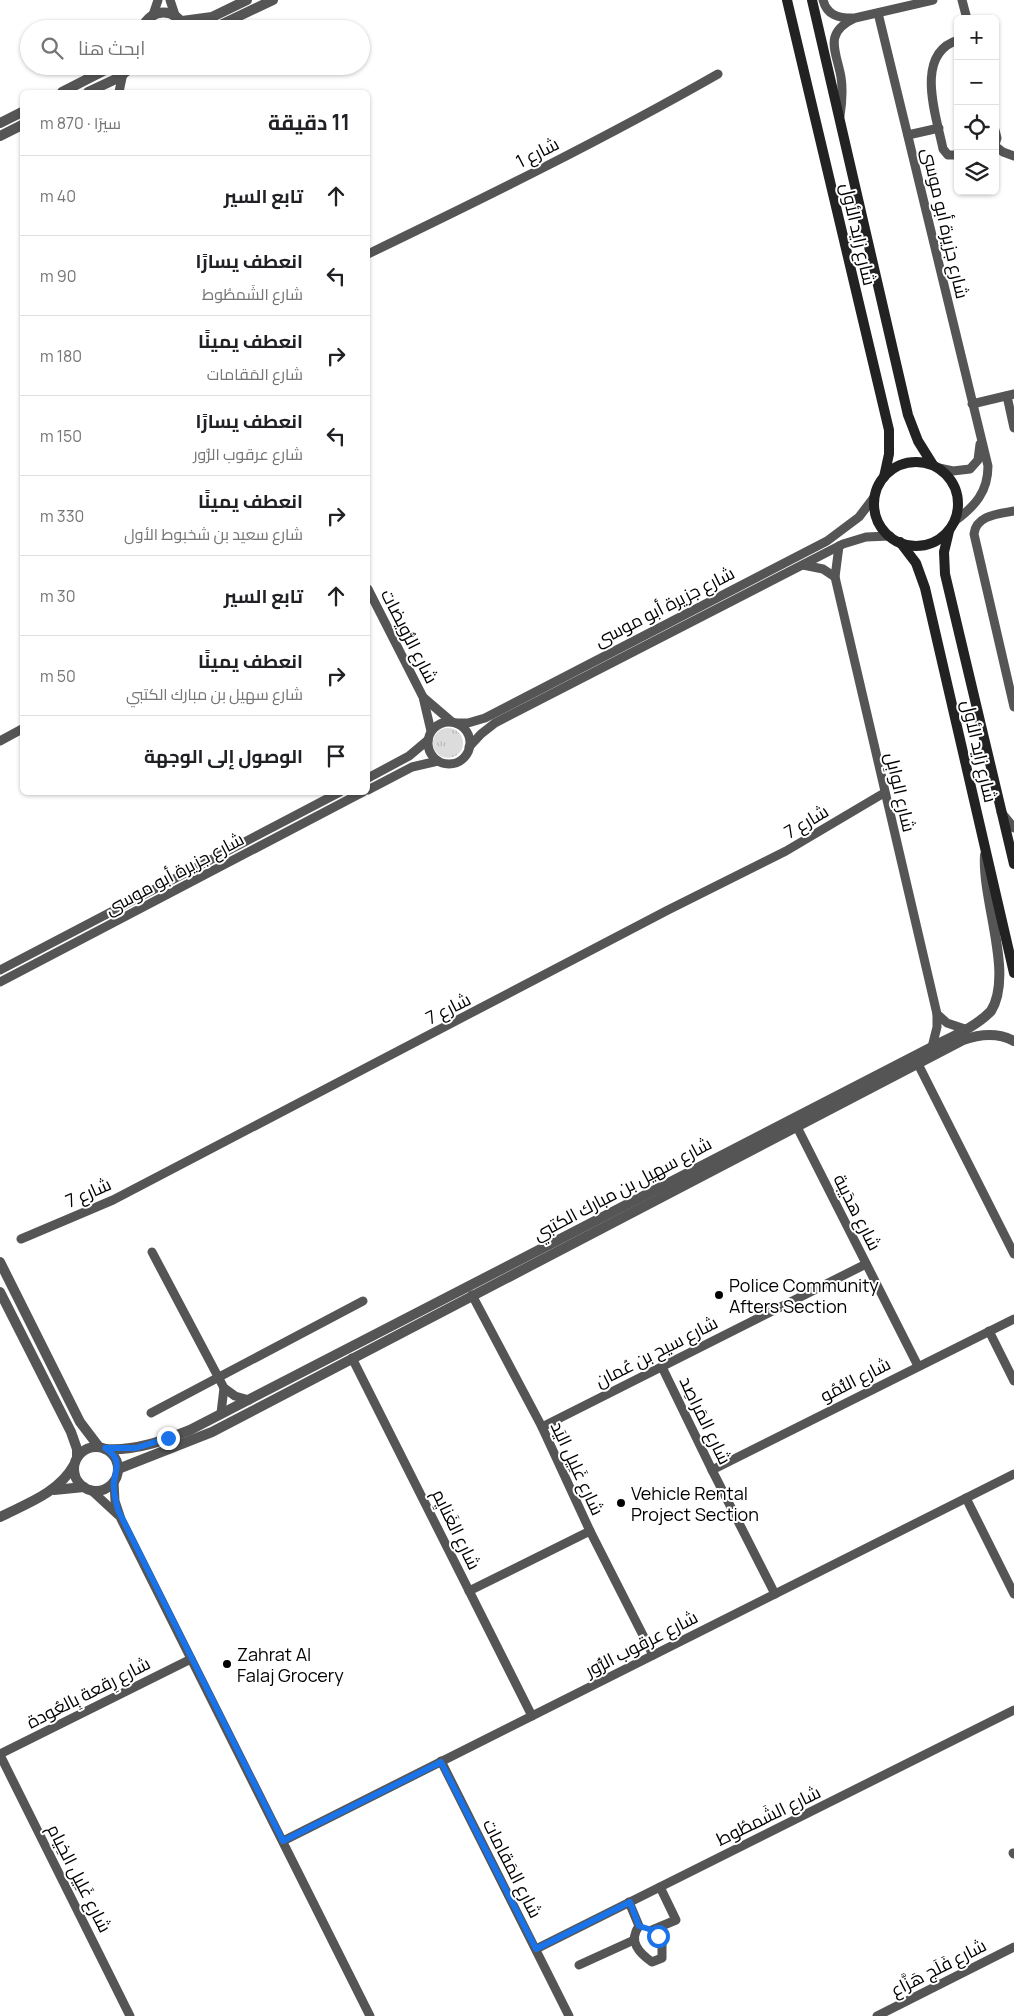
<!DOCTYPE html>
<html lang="ar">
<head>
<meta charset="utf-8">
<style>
  body { margin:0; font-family:Manrope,Cairo,sans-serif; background:#f2f2f2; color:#202124; direction:rtl }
  .controls { position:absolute; right:15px; top:15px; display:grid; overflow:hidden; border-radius:8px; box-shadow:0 1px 4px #0004 }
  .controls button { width:45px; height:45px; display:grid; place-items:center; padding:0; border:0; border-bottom:1px solid #e0e0e0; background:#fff; color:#202124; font:25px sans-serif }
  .stop { position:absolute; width:15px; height:15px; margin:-11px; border:4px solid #1a73e8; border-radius:50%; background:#fff }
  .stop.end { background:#1a73e8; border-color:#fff; box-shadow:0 1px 5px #0008 }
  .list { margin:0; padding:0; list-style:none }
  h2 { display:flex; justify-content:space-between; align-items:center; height:65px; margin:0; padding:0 20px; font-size:21px }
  h2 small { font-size:16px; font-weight:400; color:#757577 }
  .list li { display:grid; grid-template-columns:32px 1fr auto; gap:15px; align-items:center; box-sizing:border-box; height:80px; padding:0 20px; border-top:1px solid #e0e0e0 }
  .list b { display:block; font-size:19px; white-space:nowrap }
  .list p { margin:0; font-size:16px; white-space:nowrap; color:#757577 }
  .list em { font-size:16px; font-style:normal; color:#757577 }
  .icon { flex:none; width:28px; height:28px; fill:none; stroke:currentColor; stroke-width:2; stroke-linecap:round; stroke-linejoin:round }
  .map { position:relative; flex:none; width:1014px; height:2016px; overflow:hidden; direction:ltr }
  .search { position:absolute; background:#fff; box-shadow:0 1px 4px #0004; left:20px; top:20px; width:350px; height:55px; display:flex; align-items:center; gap:12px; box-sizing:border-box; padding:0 18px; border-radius:28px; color:#757577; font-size:19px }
  .panel { position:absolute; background:#fff; box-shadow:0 1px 4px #0004; left:20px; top:90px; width:350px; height:705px; border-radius:8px; direction:rtl }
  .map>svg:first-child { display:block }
  .grass { fill:url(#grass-tufts) }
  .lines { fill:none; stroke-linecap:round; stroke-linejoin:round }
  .minor { stroke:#555; stroke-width:9 }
  .tertiary { stroke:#555; stroke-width:10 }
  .secondary { stroke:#222; stroke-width:10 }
  .route { stroke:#1a73e8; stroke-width:6 }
  .poi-dot { fill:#000; stroke:#fff; stroke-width:2 }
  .labels { text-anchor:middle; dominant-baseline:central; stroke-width:4; stroke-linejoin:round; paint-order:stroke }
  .street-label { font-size:18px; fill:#000; stroke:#fff }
  .poi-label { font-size:18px; fill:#000; stroke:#fff; text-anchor:start }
</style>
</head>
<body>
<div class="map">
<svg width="1014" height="2016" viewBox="0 0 1014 2016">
  <defs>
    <pattern id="grass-tufts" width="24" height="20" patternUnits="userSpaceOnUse" patternTransform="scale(1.25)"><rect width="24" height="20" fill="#dcdcdc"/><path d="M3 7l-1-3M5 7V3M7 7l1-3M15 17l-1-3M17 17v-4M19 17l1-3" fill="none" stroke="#bbb"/></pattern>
  </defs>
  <rect width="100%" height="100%" fill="#fff"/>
  <!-- grass -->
  <circle class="grass" cx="448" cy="743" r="15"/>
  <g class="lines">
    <!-- minor -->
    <g class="minor">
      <polyline points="170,0 175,15"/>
      <path d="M823 0C827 15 838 18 852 18"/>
      <polyline points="962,0 967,19"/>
      <path d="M878 13 988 466C988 492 975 506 955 521"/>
      <polyline points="153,15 158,0"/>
      <path d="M958 40C913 54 937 118 943 149L948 155H958"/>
      <polyline points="119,92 123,73"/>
      <path d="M840 116C842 103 843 90 841 77 836 50 823 33 855 18L933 0"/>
      <polyline points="995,130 997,138 995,144"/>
      <polyline points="908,135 939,128"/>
      <polyline points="995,146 1003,152 1014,156"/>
      <path d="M368 254C486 197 604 139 718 74"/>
      <polyline points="1007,396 1014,428"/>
      <polyline points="972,404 1014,394"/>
      <polyline points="939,468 953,471 970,469 978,460 980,444"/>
      <path d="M1014 511C999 514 976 515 974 534L1014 707"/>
      <polyline points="839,546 835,577 937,1014 937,1027 932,1047"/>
      <polyline points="803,565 823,569 835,577"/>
      <polyline points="368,589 423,697 431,731"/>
      <polyline points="424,698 452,722"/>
      <circle cx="449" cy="743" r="21"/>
      <polyline points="456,723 468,723 485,718 827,541 859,517 875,496"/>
      <polyline points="0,741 22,729"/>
      <polyline points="469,747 481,734 495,723 843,544 866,537 890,536"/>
      <polyline points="368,778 409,756 428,740"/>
      <polyline points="368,790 412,767 438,761"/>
      <polyline points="1001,812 1014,828"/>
      <polyline points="0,970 340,792"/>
      <polyline points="0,982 363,792"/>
      <polyline points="937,1014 947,1023 965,1029"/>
      <polyline points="918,1064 1014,1254"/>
      <polyline points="797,1127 918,1366"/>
      <polyline points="21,1239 113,1200 668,910 786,851 884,793"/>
      <polyline points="152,1252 224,1388 235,1396 249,1400"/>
      <polyline points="472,1295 542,1427 590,1531 653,1655"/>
      <polyline points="989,1331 1014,1381"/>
      <polyline points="352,1358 532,1716"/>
      <polyline points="662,1367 712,1470 775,1594"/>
      <polyline points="151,1413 363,1301"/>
      <polyline points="221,1413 224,1388"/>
      <polyline points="542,1427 866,1264"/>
      <polyline points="712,1470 1014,1319"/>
      <polyline points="114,1482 115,1501 121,1519 370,2016"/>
      <polyline points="91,1490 118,1515"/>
      <polyline points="966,1498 1014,1594"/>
      <polyline points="469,1591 590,1531"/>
      <polyline points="0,1754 191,1659"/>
      <polyline points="0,1755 130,2016"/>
      <polyline points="441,1761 569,2016"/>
      <polyline points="283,1841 1014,1474"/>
      <polyline points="1013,1853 1014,1854"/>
      <path d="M629 1902 639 1926C628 1941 639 1953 652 1962L662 1958V1944L652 1930 676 1920 660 1887"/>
      <polyline points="536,1949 1014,1710"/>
      <polyline points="579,1965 634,1940"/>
      <polyline points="877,2016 1014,1947"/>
    </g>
    <!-- tertiary -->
    <g class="tertiary">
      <polyline points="182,21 212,17 247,0"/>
      <path d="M142 29C150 7 177 7 185 29"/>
      <polyline points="212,29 273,0"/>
      <polyline points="62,92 113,66"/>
      <polyline points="88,92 118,78 133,66"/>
      <polyline points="0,123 22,112"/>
      <polyline points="0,136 22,125"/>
      <polyline points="0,1262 80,1422 99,1447"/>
      <polyline points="0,1292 71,1432 77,1449 77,1458"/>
      <circle cx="96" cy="1469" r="22"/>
      <path d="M105 1449C136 1451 162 1441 190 1430L932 1047C951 1037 976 1027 991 1011 1014 974 982 901 985 855"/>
      <path d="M118 1469 212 1432 963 1040C980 1034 997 1032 1014 1041"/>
      <polyline points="54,1490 84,1487"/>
      <path d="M0 1517C28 1503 58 1493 74 1465"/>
    </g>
    <!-- secondary -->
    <g class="secondary">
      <polyline points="787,0 889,430 889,454 884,477"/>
      <polyline points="812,0 908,415 918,441 933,465"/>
      <circle cx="916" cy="504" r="42"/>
      <polyline points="949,531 944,552 945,574 1014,864"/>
      <polyline points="900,542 916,563 925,588 1014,973"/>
    </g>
  </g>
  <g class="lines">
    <!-- route -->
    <path class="route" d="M168 1438 136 1448H105C121 1458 117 1467 114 1482 113 1491 116 1502 118 1510L283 1841 441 1762 536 1949 630 1902 639 1926 652 1930 658 1936"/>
  </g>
  <!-- markers -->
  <g class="poi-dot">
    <circle cx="719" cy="1295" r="5"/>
    <circle cx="621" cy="1503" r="5"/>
    <circle cx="227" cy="1664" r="5"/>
  </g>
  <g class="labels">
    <!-- street labels -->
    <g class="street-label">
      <text transform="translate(537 152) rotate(-27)">شارع 1</text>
      <text transform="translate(946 223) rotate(77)">شارع جزيرة أبو موسى</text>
      <text transform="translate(859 234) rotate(77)">شارع زايد الأول</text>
      <text transform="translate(664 606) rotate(-27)">شارع جزيرة أبو موسى</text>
      <text transform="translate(410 636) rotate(63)">شارع الرُّويضات</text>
      <text transform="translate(980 751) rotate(77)">شارع زايد الأول</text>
      <text transform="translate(901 792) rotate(77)">شارع الوابِل</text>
      <text transform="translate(806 821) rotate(-31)">شارع 7</text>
      <text transform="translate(174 873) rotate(-28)">شارع جزيرة أبو موسى</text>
      <text transform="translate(448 1008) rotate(-27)">شارع 7</text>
      <text transform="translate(622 1188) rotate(-28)">شارع سهيل بن مبارك الكتبي</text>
      <text transform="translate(88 1192) rotate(-24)">شارع 7</text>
      <text transform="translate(858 1212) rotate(63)">شارع هدَيبة</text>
      <text transform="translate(656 1351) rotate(-27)">شارع سيح بن عُمان</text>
      <text transform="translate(855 1379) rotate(-27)">شارع النُّمُو</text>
      <text transform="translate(706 1420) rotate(64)">شارع المَراصِد</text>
      <text transform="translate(578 1468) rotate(65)">شارع غَلِيل اليَد</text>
      <text transform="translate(457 1529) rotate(64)">شارع الغَنايِم</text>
      <text transform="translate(641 1643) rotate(-27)">شارع عرقوب الزُّور</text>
      <text transform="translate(88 1692) rotate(-27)">شارع رِقعة بِالعُودة</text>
      <text transform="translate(768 1815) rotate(-26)">شارع الشَمطُوط</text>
      <text transform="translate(513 1868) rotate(63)">شارع المَقامات</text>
      <text transform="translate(80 1878) rotate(63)">شارع غَلِيل الخِيام</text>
      <text transform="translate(938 1967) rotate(-27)">شارع فَلَج هَزَّاع</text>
    </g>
    <!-- poi labels -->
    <g class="poi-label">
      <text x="729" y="1285">Police Community<tspan x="729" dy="21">Afters Section</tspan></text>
      <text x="631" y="1493">Vehicle Rental<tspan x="631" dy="21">Project Section</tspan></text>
      <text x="237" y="1654">Zahrat Al<tspan x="237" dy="21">Falaj Grocery</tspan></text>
    </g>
  </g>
</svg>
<div class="controls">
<button>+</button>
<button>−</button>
<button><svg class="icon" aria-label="locate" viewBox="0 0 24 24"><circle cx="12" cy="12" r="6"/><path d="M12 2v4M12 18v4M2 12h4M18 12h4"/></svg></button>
<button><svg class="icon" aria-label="layers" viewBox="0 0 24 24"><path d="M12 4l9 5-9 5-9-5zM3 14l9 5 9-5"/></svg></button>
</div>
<div class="stop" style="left:658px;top:1936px"></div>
<div class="stop end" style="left:168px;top:1438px"></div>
<div class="search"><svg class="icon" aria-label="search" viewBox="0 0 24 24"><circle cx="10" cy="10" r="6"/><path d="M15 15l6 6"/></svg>ابحث هنا</div>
<section class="panel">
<h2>11 دقيقة<small>سيرًا · 870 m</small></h2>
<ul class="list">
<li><svg class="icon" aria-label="ahead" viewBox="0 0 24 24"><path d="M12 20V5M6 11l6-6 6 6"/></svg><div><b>تابع السير</b></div><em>40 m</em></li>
<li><svg class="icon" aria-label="left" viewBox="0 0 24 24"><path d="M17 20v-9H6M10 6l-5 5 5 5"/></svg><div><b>انعطف يسارًا</b><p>شارع الشَمطُوط</p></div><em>90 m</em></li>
<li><svg class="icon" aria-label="right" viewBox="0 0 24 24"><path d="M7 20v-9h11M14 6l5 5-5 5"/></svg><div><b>انعطف يمينًا</b><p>شارع المَقامات</p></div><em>180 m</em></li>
<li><svg class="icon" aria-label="left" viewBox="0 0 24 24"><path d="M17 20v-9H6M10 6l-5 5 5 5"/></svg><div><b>انعطف يسارًا</b><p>شارع عرقوب الزُّور</p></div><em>150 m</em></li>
<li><svg class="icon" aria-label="right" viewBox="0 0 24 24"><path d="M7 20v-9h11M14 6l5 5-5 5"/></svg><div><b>انعطف يمينًا</b><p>شارع سعيد بن شخبوط الأول</p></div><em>330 m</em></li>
<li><svg class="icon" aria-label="ahead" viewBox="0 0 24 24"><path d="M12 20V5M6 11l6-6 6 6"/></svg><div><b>تابع السير</b></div><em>30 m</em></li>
<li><svg class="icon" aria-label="right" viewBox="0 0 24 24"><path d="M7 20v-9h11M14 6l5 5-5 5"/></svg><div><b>انعطف يمينًا</b><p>شارع سهيل بن مبارك الكتبي</p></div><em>50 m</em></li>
<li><svg class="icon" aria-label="arrive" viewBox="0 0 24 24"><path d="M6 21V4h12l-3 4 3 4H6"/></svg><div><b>الوصول إلى الوجهة</b></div></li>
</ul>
</section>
</div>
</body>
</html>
